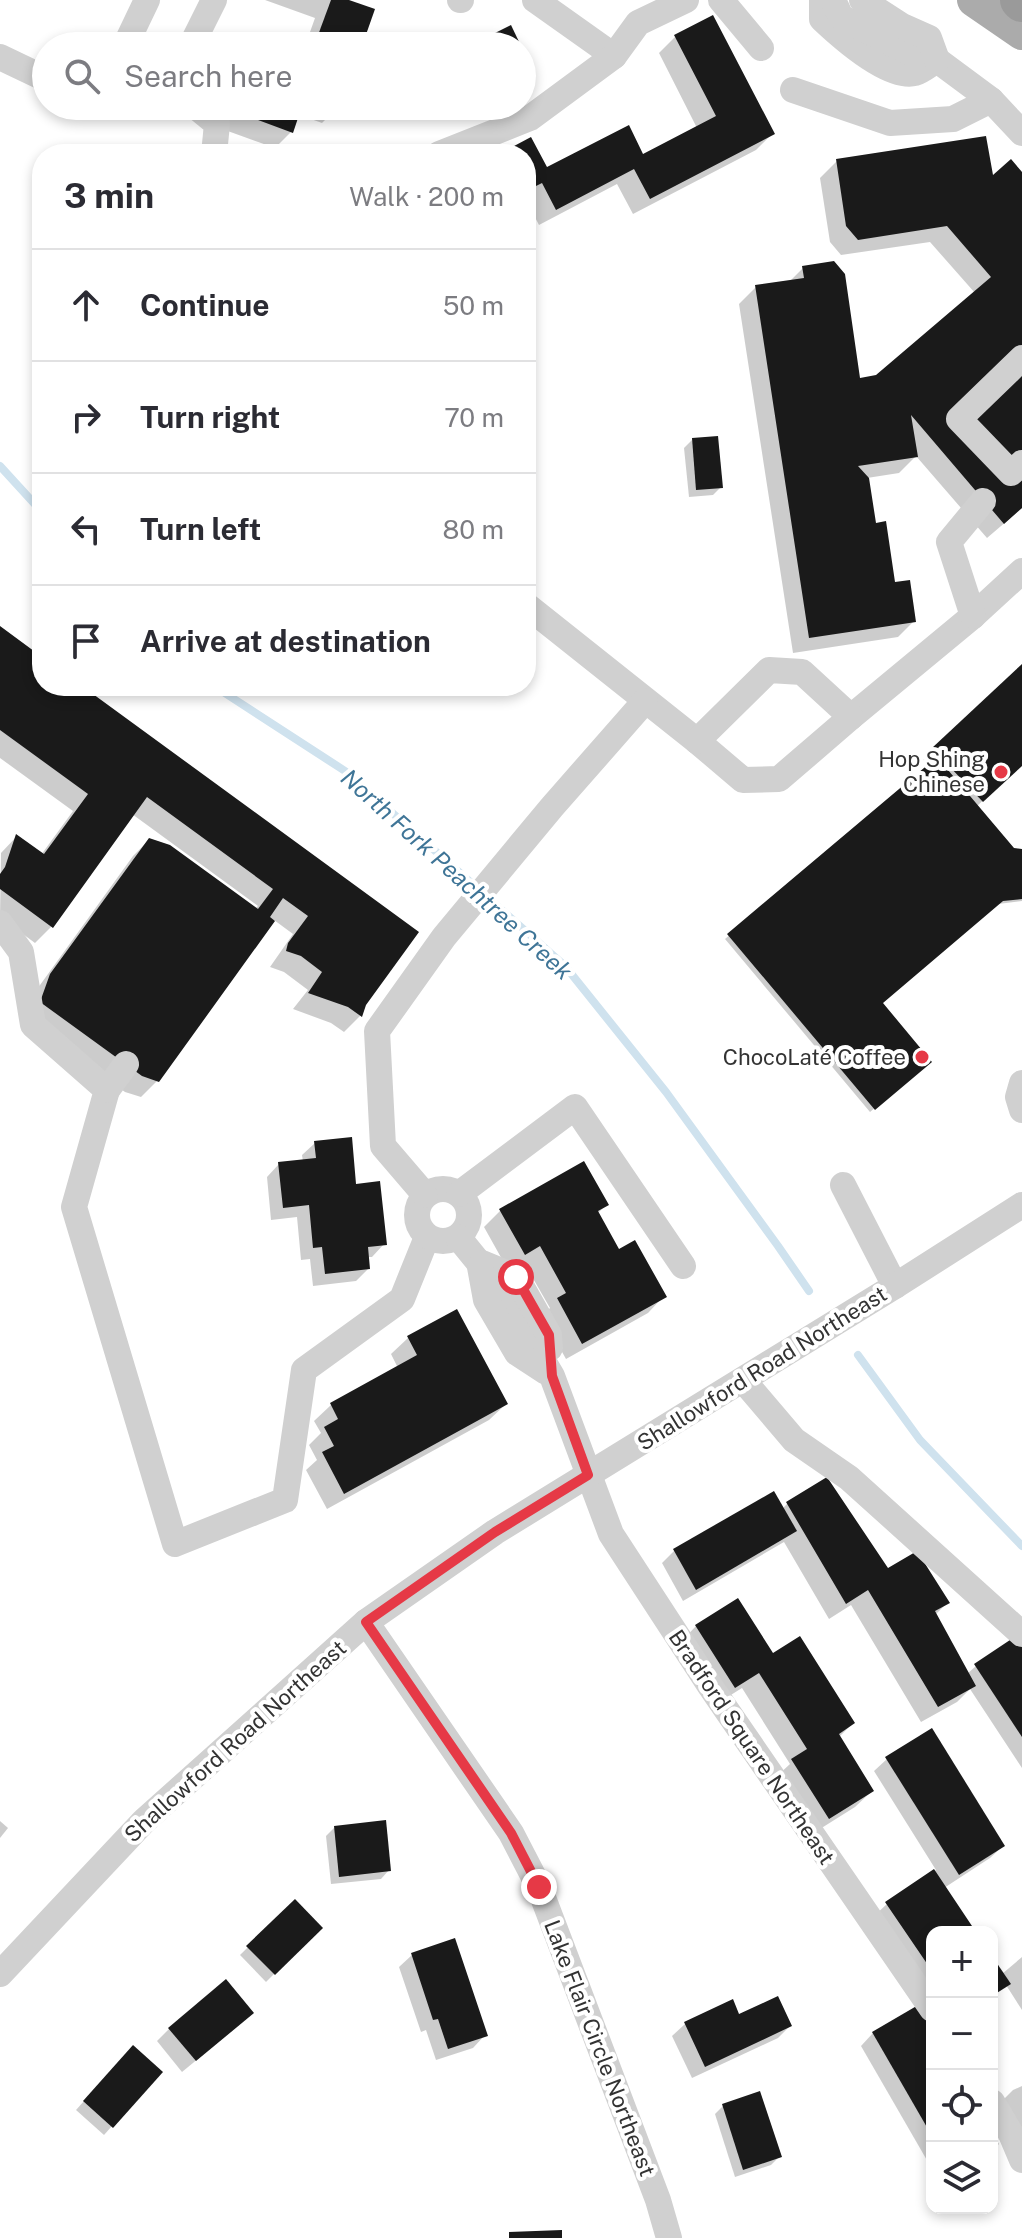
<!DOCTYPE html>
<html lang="en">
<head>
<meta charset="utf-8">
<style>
  body { margin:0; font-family:"Public Sans",sans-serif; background:#f2f2f3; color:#2b2b33 }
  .controls { position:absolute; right:24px; bottom:24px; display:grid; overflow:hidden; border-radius:16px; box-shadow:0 4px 12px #0003 }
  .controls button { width:72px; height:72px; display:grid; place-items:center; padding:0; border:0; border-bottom:2px solid #e1e1e2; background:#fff; color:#2b2b33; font:40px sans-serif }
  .stop { position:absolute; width:24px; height:24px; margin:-18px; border:6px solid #e63946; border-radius:50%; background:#fff }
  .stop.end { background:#e63946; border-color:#fff; box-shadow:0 2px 8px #0008 }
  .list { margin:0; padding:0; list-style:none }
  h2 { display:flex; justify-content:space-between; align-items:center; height:104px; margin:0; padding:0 32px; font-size:34px }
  h2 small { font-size:26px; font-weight:400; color:#7c7c81 }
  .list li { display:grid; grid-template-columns:52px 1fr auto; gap:24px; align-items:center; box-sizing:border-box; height:112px; padding:0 32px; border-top:2px solid #e1e1e2 }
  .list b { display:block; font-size:30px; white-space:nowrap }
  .list em { font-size:26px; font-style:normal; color:#7c7c81 }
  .icon { flex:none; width:44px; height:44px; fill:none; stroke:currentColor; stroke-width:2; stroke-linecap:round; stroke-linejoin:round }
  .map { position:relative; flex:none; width:1022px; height:2238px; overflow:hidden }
  .search { position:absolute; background:#fff; box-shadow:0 4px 12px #0003; left:32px; top:32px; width:504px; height:88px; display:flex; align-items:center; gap:20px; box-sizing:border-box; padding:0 28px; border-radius:44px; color:#7c7c81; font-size:30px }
  .panel { position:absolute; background:#fff; box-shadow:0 4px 12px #0003; left:32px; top:144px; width:504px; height:552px; border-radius:32px }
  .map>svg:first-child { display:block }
  .shadow { fill:#0003 }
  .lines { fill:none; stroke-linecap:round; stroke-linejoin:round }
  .stream { stroke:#cfe2ee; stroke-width:8 }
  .building { fill:#1a1a1a }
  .minor { stroke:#d0d0d0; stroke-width:26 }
  .major { stroke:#ababab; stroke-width:34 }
  .highway { stroke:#9a9a9a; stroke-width:40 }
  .route { stroke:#e63946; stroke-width:10 }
  .poi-dot { fill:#e63946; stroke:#fff; stroke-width:3 }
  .labels { text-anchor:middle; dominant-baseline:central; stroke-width:8; stroke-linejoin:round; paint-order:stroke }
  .poi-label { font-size:22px; fill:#333; stroke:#fff; text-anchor:end }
  .street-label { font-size:22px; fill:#333; stroke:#fff }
  .water-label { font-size:24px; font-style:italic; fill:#3f7597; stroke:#fff }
</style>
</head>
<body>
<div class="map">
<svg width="1022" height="2238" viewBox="0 0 1022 2238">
  <rect width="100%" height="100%" fill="#fff"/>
  <!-- shadow -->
  <g class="shadow">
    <polygon points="265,0 343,0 360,46 305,46 315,18"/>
    <polygon points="675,37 772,134 756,150 633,214 617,184 539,225 526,200 526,154 503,154 530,140 546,170 642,157 697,128 659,53"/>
    <polygon points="181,106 339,106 322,123 297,114 291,132 275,148 178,113"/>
    <polygon points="837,161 993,178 1022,175 1022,508 987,538 916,456 899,473 867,478 874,525 894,585 914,621 898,637 793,653 739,304 756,287 789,282 803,268 859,380 877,377 975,293 930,242 841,255 830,242 820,178"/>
    <polygon points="692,440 721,487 713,495 689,497 684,448"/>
    <polygon points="0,629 42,659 42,686 78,686 416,932 364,1004 360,1016 344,1032 331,1023 293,1009 308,990 284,972 270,967 293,934 274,920 157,1081 141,1097 125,1092 25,1019 35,992 133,856 149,840 255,909 258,906 132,814 52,926 35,943 0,917 1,853 17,836 41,855 73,811 0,758"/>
    <polygon points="1022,666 1022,764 976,807 1013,850 1022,851 1022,901 998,904 881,1003 930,1062 870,1112 725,939 927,768 922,761"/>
    <polygon points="315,1143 355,1186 384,1244 372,1257 367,1257 368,1269 356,1281 313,1286 310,1259 301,1260 297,1217 271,1220 267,1177 279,1164 303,1162 302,1155"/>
    <polygon points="606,1205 597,1214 618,1252 664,1296 648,1313 566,1359 542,1316 550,1308 523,1261 508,1270 484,1227 500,1211"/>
    <polygon points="456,1312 506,1404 489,1420 327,1509 306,1470 317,1460 309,1445 321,1433 314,1421 331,1405 398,1368 391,1354 408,1338"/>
    <polygon points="773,1494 782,1509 788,1503 887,1571 947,1603 935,1615 967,1674 976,1666 1022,1649 1022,1768 970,1689 957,1702 921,1722 851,1605 829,1619 784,1542 683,1601 662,1563 674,1551"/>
    <polygon points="696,1626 772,1656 853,1723 838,1738 872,1791 855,1807 812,1834 776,1777 790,1764 742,1688 718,1703 680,1643"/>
    <polygon points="887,1759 1003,1846 990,1858 944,1888 974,1932 932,1932 932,2001 874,1916 887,1904 936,1870 874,1771"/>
    <polygon points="0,1821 8,1828 0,1838"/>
    <polygon points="334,1828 389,1870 381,1879 331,1884 326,1836"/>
    <polygon points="294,1902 320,1928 266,1982 240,1955"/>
    <polygon points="412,1955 485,2035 473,2048 436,2060 426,2030 421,2032 399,1967"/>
    <polygon points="1022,1957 1022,2010 1006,1985 992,1998 992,1959 1002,1974"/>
    <polygon points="738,2016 790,2026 778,2038 692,2078 672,2036 685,2024"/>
    <polygon points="239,2025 182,2072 157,2041 169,2029"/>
    <polygon points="932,2028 932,2169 861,2046 873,2033"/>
    <polygon points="125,2055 160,2072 104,2135 76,2110"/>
    <polygon points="1022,2086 1022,2155 1000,2103 1013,2090"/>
    <polygon points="723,2106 780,2156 771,2165 735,2177 715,2114"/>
    <polygon points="992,2133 999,2144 992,2151"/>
  </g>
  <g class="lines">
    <!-- stream -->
    <g class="stream">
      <polyline points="0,466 42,512"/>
      <polyline points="214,686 345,771 565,966 666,1092 778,1246 809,1291"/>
      <polyline points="858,1355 920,1440 1022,1546"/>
    </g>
  </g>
  <!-- building -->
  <g class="building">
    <polygon points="331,0 349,0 375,9 362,46 314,46"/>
    <polygon points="713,15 775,134 650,199 634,169 556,210 542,183 526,191 526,154 499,154 531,137 547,167 629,125 643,154 716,116 674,35"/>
    <polygon points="511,25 521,46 479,46 477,42"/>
    <polygon points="220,106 302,106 293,133"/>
    <polygon points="986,136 993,175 1011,159 1022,172 1022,508 1004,524 911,415 918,457 858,466 869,478 876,523 886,521 895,582 910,580 916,622 809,638 755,285 804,278 802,266 834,261 845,274 860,378 876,375 991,277 947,226 858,240 846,226 836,159"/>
    <polygon points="718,436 723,488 696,490 692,438"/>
    <polygon points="0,626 42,657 42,686 82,686 419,932 366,1005 362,1017 348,1007 308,993 322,972 301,956 286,951 288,943 308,916 283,898 270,917 275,921 159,1082 142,1076 40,1002 50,974 149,838 170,845 258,909 273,889 147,797 53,928 0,889 0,874 5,867 16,834 44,854 88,794 0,730"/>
    <polygon points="1022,664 1022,766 983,802 932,748"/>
    <polygon points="937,757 1014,848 1022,849 1022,899 1003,901 883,1003 932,1062 875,1110 727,934"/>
    <polygon points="352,1137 356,1184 380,1181 387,1245 368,1247 370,1269 325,1274 322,1247 313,1248 309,1205 283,1208 278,1162 316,1158 314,1141"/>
    <polygon points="584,1161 609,1205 598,1211 619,1249 635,1240 667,1297 582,1344 557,1298 566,1293 540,1246 525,1255 499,1209"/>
    <polygon points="457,1309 508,1404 344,1494 322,1452 334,1446 324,1427 338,1419 330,1403 417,1355 407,1336"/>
    <polygon points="827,1477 888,1568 917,1551 950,1603 935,1611 976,1686 938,1707 868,1590 846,1604 786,1502"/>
    <polygon points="774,1491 797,1531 696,1590 673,1549"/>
    <polygon points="738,1598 773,1653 800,1636 855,1723 839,1734 874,1791 829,1819 791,1759 807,1749 759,1673 735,1688 695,1625"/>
    <polygon points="1016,1636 1022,1645 1022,1737 974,1664"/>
    <polygon points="932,1728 1005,1846 959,1875 885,1757"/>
    <polygon points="386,1820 391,1871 339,1877 334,1826"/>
    <polygon points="934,1869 976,1932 932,1932 932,1971 885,1902"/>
    <polygon points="295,1899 323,1928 275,1975 246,1946"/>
    <polygon points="455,1938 488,2036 448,2049 438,2019 433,2020 411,1953"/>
    <polygon points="992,1956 1011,1984 992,1996"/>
    <polygon points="226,1979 254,2013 196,2061 168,2028"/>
    <polygon points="778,1996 792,2026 705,2067 684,2022 733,1999 739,2014"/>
    <polygon points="920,2004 932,2024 932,2136 872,2032"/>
    <polygon points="133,2045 163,2072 113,2128 83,2101"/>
    <polygon points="760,2091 782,2157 743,2170 722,2104"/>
    <polygon points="562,2230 562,2238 509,2238 509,2232"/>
  </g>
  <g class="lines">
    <!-- minor -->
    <g class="minor">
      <polyline points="460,0 461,0"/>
      <polyline points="535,0 614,56"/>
      <polyline points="721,0 761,48"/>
      <path d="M822 0V19C840 36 888 80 915 73 922 71 930 64 937 60"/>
      <polyline points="833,0 841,17 908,52 937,60 991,100 1022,133"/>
      <polyline points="862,0 902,26 929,38 937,60"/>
      <polyline points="125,46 147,0"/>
      <polyline points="191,46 214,0"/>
      <polyline points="0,57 46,79"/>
      <polyline points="793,90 890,123 953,119 991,100"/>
      <polyline points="195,106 217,124 214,154"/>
      <polyline points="439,154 530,118 614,56 638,23 686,0"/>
      <polyline points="1022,358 959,419 1011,473 1022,463"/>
      <polyline points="526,605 697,741 743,780 779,779 851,717 973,616 1022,571"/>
      <polyline points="973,616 949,542 983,501"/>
      <polyline points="697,741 769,670 802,672 851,717"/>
      <polyline points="0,923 21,952 33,1025 107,1090 74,1207 175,1544 285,1500 304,1370 402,1299 427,1237"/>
      <polyline points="1022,1083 1018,1097 1022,1110"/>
      <polyline points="107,1090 126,1064"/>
      <polyline points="843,1185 895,1286"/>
      <circle cx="443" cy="1215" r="26"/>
      <polyline points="459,1194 575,1107 683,1266"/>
      <polyline points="425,1195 383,1146 377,1031 444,937 552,807 645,701"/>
      <polyline points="458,1237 502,1291 552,1376 611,1534 710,1686 932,2009"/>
      <polyline points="482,1263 516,1277 549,1335 550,1348"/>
      <polyline points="480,1267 486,1300 517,1353 546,1372"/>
      <polyline points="743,1380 794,1440 849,1478 1022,1634"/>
      <polyline points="366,1622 511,1833 539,1887 658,2200 669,2238"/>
      <polyline points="0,1974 144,1821 366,1622 495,1532 895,1286 1022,1205"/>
      <polyline points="992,2102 1011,2134 1022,2160"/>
    </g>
    <!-- major -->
    <polyline class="major" points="974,0 1022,33"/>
    <!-- highway -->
    <polyline class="highway" points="1020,0 1022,2"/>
  </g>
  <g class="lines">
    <!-- route -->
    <polyline class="route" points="516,1277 549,1335 552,1376 588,1475 495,1532 366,1622 511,1833 539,1887"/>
  </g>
  <!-- markers -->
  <g class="poi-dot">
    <circle cx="1001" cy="772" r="8"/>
    <circle cx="922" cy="1057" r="8"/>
  </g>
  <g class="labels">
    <!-- poi labels -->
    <g class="poi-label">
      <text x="985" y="759">Hop Shing<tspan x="985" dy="25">Chinese</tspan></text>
      <text x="906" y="1057">ChocoLaté Coffee</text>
    </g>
    <!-- street labels -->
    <g class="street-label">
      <text transform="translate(762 1368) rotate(-32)">Shallowford Road Northeast</text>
      <text transform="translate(235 1741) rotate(-42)">Shallowford Road Northeast</text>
      <text transform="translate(752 1747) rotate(56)">Bradford Square Northeast</text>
      <text transform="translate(600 2048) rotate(69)">Lake Flair Circle Northeast</text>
    </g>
    <!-- water labels -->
    <g class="water-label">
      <text transform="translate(457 874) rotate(42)">North Fork Peachtree Creek</text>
    </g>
  </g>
</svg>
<div class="controls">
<button>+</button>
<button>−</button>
<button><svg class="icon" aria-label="locate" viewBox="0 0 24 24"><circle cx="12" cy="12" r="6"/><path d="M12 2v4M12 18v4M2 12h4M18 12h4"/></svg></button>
<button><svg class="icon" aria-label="layers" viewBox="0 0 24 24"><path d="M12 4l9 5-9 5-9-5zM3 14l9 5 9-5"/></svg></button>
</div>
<div class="stop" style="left:516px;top:1277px"></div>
<div class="stop end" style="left:539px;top:1887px"></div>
<div class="search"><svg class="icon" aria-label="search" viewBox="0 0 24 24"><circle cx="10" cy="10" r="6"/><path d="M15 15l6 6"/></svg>Search here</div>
<section class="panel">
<h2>3 min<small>Walk · 200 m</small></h2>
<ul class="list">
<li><svg class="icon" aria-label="ahead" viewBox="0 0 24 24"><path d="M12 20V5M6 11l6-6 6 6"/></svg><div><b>Continue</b></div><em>50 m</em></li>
<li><svg class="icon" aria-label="right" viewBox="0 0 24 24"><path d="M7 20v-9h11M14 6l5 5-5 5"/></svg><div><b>Turn right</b></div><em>70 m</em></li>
<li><svg class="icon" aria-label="left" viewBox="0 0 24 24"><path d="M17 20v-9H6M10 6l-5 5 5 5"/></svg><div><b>Turn left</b></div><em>80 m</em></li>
<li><svg class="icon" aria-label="arrive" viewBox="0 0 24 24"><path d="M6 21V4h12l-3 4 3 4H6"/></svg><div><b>Arrive at destination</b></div></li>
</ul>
</section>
</div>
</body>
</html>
